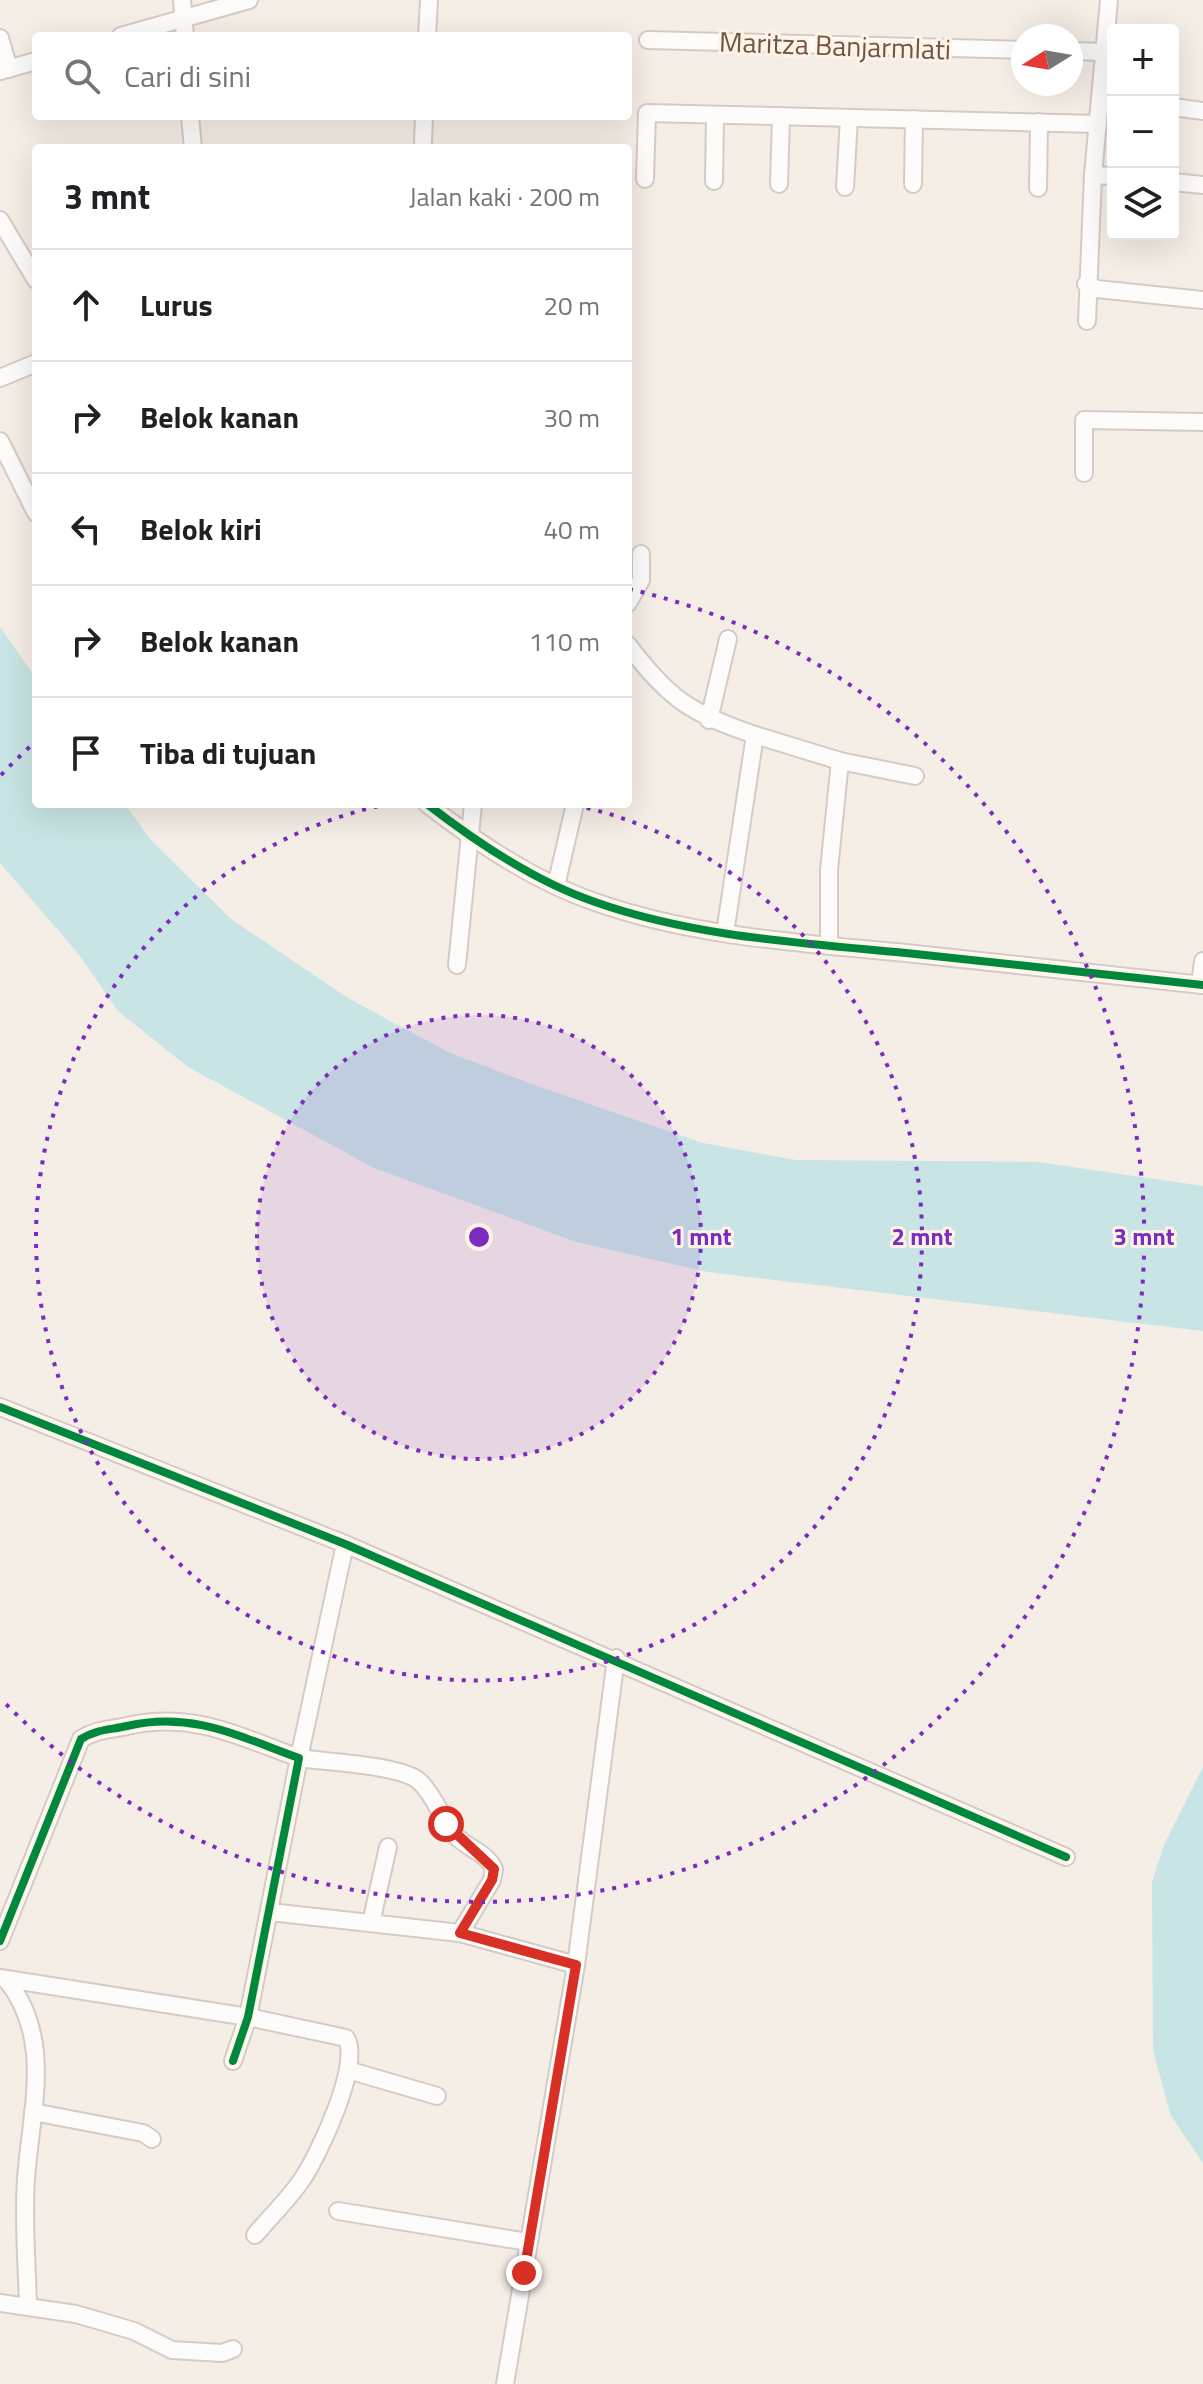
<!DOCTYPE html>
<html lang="id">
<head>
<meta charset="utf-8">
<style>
  body { margin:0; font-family:"Titillium Web",sans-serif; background:#f2f2f2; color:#202124 }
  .controls { position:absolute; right:24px; top:24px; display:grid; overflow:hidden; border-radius:8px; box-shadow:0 8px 32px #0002 }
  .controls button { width:72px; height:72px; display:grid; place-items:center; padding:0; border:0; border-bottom:2px solid #e0e0e0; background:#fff; color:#202124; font:40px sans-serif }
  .compass { position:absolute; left:1011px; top:24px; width:72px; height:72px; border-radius:50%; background:#fff; box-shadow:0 8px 32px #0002; rotate:259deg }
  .stop { position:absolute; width:24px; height:24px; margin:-18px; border:6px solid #d93025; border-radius:50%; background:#fff }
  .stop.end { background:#d93025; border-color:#fff; box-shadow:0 2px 8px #0008 }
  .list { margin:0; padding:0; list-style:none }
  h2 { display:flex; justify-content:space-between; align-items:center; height:104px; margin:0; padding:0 32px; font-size:34px }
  h2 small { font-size:26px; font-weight:400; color:#757577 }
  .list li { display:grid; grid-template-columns:52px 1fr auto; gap:24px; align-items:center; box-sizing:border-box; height:112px; padding:0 32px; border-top:2px solid #e0e0e0 }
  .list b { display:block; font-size:30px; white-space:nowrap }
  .list em { font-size:26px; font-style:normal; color:#757577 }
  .icon { flex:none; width:44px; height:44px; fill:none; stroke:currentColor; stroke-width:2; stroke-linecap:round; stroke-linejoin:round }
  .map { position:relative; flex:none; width:1203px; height:2384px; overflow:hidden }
  .search { position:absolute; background:#fff; box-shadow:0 8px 32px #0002; left:32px; top:32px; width:600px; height:88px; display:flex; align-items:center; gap:20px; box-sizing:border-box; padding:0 28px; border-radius:8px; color:#757577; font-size:30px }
  .panel { position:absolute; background:#fff; box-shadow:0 8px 32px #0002; left:32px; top:144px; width:600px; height:664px; border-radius:8px }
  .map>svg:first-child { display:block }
  .water { fill:#c9e4e4 }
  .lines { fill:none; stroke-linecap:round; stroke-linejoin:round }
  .street-casing { stroke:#d6cbc4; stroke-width:20 }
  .street { stroke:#fefcfb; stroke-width:16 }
  .cycleway-casing { stroke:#fef3e5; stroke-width:13 }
  .cycleway { stroke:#00873e; stroke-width:8 }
  .route { stroke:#d93025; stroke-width:10 }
  .ring { fill:none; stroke:#7b2cbf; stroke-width:4; stroke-dasharray:4 8 }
  .labels { text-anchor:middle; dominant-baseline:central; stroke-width:6; stroke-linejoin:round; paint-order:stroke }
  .street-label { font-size:28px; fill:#705548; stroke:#fef3e5 }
  .centre { fill:#7b2cbf; stroke:#fef3e5; stroke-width:4 }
  .ring-label { font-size:24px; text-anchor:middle; font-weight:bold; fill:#7b2cbf; stroke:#fef3e5; stroke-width:6; stroke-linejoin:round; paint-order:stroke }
</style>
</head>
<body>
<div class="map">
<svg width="1203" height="2384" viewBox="0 0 1203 2384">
  <rect width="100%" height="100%" fill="#f5eee6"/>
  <!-- water -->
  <g class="water">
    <polygon points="0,627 36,678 36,804 125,804 150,839 231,919 348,998 448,1052 534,1085 703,1143 796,1160 1038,1162 1203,1186 1203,1331 708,1272 576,1242 374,1168 188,1067 118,1011 77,952 0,863"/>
    <polygon points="1203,1767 1203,2163 1171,2116 1153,2051 1152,1882 1164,1845"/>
  </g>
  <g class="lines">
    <!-- street casing -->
    <g class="street-casing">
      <g id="street">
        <polyline points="182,0 185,36"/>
        <polyline points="121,36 249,0"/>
        <polyline points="427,36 429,0"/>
        <polyline points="0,38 9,69"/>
        <polyline points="648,40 1023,50"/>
        <polyline points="1071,51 1104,52"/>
        <polyline points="0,71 36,61"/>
        <polyline points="1173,107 1203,111"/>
        <polyline points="190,116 193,148"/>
        <polyline points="423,142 424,116"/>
        <polyline points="1093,175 1113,176"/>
        <polyline points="645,179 647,113 1098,124"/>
        <polyline points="714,181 715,115"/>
        <polyline points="1173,182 1203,185"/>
        <polyline points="779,184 781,116"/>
        <polyline points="913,184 914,119"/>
        <polyline points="845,187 849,118"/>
        <polyline points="1038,188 1039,122"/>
        <polyline points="0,220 36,280"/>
        <polyline points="1086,284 1097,289 1203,300"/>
        <polyline points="1087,321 1093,175 1109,0"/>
        <polyline points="0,378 36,363"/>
        <polyline points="0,441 36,513"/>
        <polyline points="1084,473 1084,420 1203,422"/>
        <polyline points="628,603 641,580 641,554"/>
        <path d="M628 645C669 699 690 713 755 735L725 933"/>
        <polyline points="709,720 728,639"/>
        <polyline points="755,735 840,761 915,776"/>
        <path d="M427 804C476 842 536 882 595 902 694 937 802 943 906 953 1005 963 1104 975 1203 985"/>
        <polyline points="556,886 575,804"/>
        <polyline points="829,946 829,870 840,761"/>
        <polyline points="457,965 473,804"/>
        <polyline points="1200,985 1203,961"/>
        <polyline points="0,1407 345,1544 1066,1857"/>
        <path d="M345 1544 299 1758C326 1762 401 1765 419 1781 436 1797 442 1821 457 1837 469 1849 487 1853 494 1869L492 1880 460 1933"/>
        <polyline points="270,1912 460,1933 576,1965"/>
        <polyline points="371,1923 388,1847"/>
        <path d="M0 1941 81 1739C97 1729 110 1730 127 1726 192 1711 238 1736 299 1758L248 2017 233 2061"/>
        <path d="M0 1978 248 2017 346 2038C362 2063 319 2154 303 2178 290 2198 270 2217 255 2235"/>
        <path d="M6 1979C54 2040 31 2108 26 2179 23 2221 27 2265 28 2307"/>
        <polyline points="348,2070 437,2096"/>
        <polyline points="33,2112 143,2133 152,2139"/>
        <polyline points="338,2211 528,2242"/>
        <polyline points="0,2303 76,2314 134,2331 172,2350 222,2353 233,2349"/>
        <polyline points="505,2384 576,1965 616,1658"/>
      </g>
    </g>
    <!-- street -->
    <use href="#street" class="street"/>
    <!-- cycleway casing -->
    <g class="cycleway-casing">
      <g id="cycleway">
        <path d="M427 804C476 842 536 882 595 902 694 937 802 943 906 953 1005 963 1104 975 1203 985"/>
        <polyline points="0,1407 345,1544 1066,1857"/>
        <path d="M0 1941 81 1739C97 1729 110 1730 127 1726 192 1711 238 1736 299 1758L248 2017 233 2061"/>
      </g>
    </g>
    <!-- cycleway -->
    <use href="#cycleway" class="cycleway"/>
  </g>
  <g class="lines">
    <!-- route -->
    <polyline class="route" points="446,1824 494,1869 492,1880 460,1933 576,1965 524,2273"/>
  </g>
  <!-- distance rings -->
  <circle cx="479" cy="1237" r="222" fill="#7b2cbf" fill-opacity=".12"/>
  <g class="ring">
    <circle cx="479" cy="1237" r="222"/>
    <path d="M575 805A443 443 0 1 1 383 805"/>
    <path d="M1 775A665 665 0 0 1 34 743M629 589A665 665 0 1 1 1 1699"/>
  </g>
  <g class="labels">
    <!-- street labels -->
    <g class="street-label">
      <text transform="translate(835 45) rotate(2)">Maritza Banjarmlati</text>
    </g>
  </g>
  <circle cx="479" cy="1237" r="12" class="centre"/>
  <g class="ring-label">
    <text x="701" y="1245">1 mnt</text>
    <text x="922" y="1245">2 mnt</text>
    <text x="1144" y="1245">3 mnt</text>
  </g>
</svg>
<div class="controls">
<button>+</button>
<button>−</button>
<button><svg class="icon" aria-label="layers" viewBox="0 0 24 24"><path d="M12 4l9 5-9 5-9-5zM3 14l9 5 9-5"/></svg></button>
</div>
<svg class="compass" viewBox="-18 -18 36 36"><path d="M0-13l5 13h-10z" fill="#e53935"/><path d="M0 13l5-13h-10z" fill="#757577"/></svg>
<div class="stop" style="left:446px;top:1824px"></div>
<div class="stop end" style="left:524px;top:2273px"></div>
<div class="search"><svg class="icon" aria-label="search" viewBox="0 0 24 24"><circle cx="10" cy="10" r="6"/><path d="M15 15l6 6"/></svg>Cari di sini</div>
<section class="panel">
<h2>3 mnt<small>Jalan kaki · 200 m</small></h2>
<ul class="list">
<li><svg class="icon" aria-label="ahead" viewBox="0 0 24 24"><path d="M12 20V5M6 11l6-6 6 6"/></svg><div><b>Lurus</b></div><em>20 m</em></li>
<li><svg class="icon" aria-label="right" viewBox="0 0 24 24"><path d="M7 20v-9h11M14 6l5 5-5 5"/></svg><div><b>Belok kanan</b></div><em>30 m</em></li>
<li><svg class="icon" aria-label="left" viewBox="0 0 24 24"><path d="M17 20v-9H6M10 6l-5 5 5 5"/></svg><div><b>Belok kiri</b></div><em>40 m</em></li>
<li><svg class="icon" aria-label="right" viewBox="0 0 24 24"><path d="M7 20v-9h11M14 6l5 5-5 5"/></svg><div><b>Belok kanan</b></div><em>110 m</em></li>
<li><svg class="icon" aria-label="arrive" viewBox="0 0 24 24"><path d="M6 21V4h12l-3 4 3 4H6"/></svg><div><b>Tiba di tujuan</b></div></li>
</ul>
</section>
</div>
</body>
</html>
